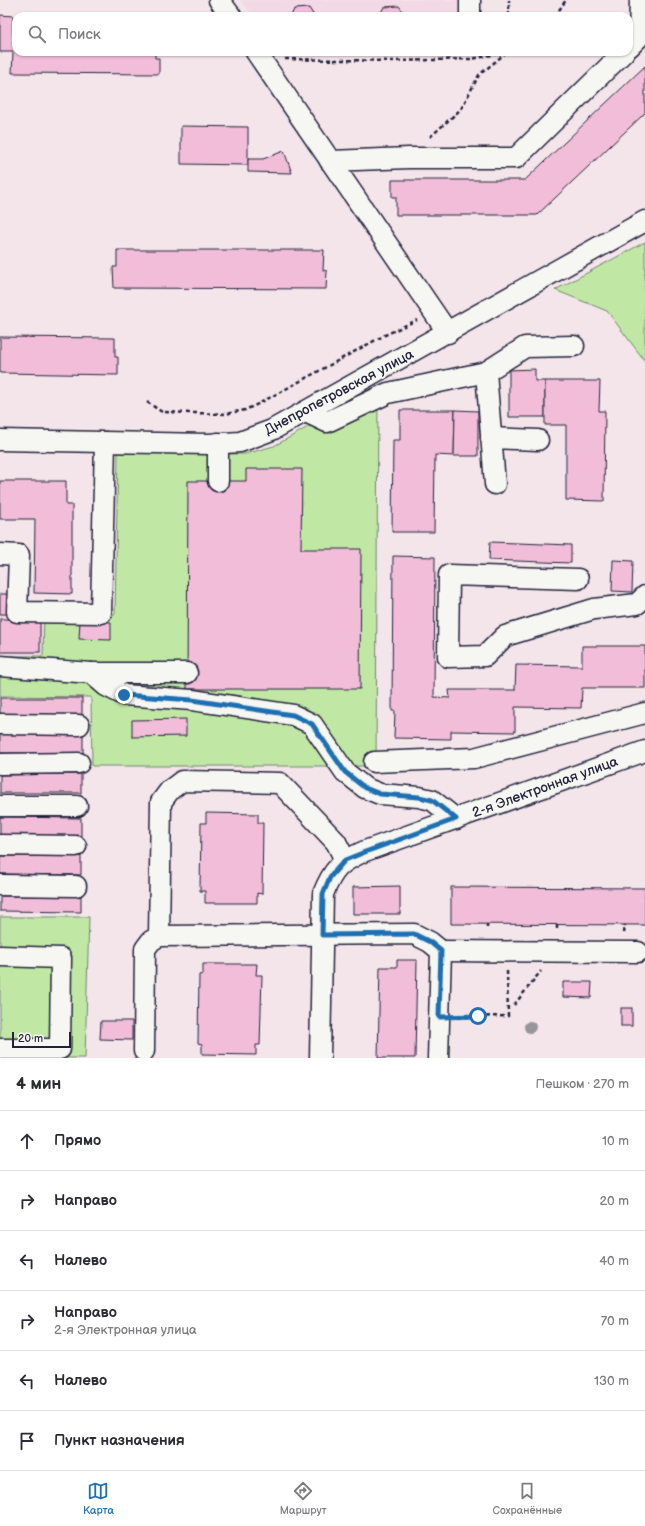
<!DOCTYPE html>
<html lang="ru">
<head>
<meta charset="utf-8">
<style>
  body { margin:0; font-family:"Balsamiq Sans",sans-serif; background:#f2f2f3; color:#2b2b33 }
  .scale { position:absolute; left:12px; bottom:10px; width:59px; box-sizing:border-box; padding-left:4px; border:2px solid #22223b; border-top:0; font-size:11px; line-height:14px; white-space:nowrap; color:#22223b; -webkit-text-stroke:3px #f6f6f2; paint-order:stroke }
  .stop { position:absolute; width:12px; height:12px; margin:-9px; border:3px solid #1f6fb2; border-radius:50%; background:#fff }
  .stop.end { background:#1f6fb2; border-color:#fff; box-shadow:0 1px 4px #0008 }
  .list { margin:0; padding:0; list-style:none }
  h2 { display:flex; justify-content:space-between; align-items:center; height:52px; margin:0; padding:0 16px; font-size:17px }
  h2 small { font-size:13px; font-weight:400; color:#7c7c81 }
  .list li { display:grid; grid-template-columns:26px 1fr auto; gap:12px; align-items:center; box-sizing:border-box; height:60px; padding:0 16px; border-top:1px solid #e1e1e2 }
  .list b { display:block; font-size:15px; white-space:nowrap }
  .list p { margin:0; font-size:13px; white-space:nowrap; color:#7c7c81 }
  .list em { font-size:13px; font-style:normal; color:#7c7c81 }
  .icon { flex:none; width:22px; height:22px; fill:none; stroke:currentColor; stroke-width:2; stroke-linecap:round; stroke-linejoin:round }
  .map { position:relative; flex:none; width:645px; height:1058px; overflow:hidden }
  .search { position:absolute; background:#fff; box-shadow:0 1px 3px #0004; left:12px; right:12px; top:12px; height:44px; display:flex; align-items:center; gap:10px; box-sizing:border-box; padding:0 14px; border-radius:12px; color:#7c7c81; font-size:15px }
  .sheet { height:412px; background:#fff }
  nav { display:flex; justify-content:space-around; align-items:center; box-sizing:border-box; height:56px; border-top:1px solid #e1e1e2; background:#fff; font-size:11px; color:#7c7c81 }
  nav a { display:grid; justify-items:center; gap:2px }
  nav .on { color:#1f6fb2 }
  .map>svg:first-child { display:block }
  .built { fill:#f3d9e5 }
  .green { fill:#c0e8a4; stroke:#718570 }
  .building { fill:#f1bdd9; stroke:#22223b }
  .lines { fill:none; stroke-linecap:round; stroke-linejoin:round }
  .minor-casing { stroke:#22223b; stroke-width:23 }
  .path { stroke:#22223b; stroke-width:2.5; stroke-dasharray:4 3; stroke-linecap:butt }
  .minor { stroke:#f6f6f2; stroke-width:20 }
  .tree { fill:#969598 }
  .route { stroke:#1f6fb2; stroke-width:5 }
  .labels { text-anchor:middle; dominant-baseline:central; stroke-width:4; stroke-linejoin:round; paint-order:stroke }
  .street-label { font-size:14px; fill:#22223b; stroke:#f6f6f2 }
</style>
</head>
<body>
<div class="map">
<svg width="645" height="1058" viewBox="0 0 645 1058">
  <rect width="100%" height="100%" fill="#f4e5ea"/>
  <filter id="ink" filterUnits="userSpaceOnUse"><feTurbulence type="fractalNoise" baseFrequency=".025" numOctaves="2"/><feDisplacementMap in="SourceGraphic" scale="8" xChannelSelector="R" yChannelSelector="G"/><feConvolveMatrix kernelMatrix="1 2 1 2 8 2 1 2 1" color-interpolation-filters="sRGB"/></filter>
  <g filter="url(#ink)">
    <!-- built -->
    <g class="built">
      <polygon points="240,0 477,0 476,16 254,16"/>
      <polygon points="0,591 13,591 14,614 44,614 43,656 0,656"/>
    </g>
    <!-- green -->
    <g class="green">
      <polygon points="645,242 645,361 607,311 555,290"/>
      <polygon points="378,388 376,766 92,766 91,697 0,696 0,656 43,656 44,614 115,614 118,453 245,454 274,446"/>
      <polygon points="0,917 89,917 85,1058 0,1058"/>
    </g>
    <!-- building -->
    <g class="building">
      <polygon points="399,6 404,13 402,16 381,16 380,14 384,7"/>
      <polygon points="309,8 314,16 291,16 294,9"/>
      <polygon points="0,15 13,16 13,35 16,35 16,52 155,52 155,58 159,58 159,74 12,73 13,52 0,52"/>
      <polygon points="645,66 645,113 537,215 396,215 396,197 392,197 392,180 525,180"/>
      <polygon points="181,126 248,127 248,165 181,164"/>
      <polygon points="284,151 292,173 248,172 248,159 263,159"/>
      <polygon points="117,250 324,250 323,270 327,271 326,289 114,288 113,267 117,267"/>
      <polygon points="0,337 115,338 115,357 118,357 118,375 0,373"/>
      <polygon points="535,369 535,381 545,381 545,417 509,417 509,370"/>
      <polygon points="545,381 600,381 599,411 605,411 604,501 566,500 566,425 545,425"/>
      <polygon points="400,410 455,410 454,456 435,455 434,532 392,532 393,440 400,440"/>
      <polygon points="455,410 478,411 478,456 454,456"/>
      <polygon points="246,469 302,469 301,549 361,549 360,689 187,689 188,481 246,481"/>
      <polygon points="0,481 66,481 66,505 72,505 72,594 34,593 35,519 0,519"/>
      <polygon points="490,542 571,545 571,563 489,560"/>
      <polygon points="393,556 435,557 434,697 450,698 449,690 515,690 516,665 582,666 582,646 645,646 645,688 582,688 581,708 515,707 515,732 451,731 451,739 394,738 395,711 392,711"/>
      <polygon points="613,560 633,561 632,592 612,591"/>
      <rect x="0" y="594" width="10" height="20"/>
      <rect x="0" y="619" width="40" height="33"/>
      <polygon points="80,621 111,622 111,640 79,639"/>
      <rect x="0" y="698" width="82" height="17"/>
      <polygon points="186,719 186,736 132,737 132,720"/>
      <rect x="0" y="734" width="83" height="19"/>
      <polygon points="81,774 81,793 0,793 0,775"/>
      <polygon points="206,813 258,814 258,823 263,823 262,894 257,893 257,903 205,903 205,891 200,891 201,823 206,823"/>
      <polygon points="0,817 81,818 81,836 0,835"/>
      <polygon points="0,856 81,856 81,875 0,874"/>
      <polygon points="400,886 400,914 353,914 353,887"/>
      <polygon points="451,887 645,888 645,925 451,924"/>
      <polygon points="0,896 81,896 81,912 0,911"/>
      <polygon points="397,960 417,960 415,1058 378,1058 380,967 397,967"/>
      <polygon points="203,964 257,964 256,975 262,975 260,1045 256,1045 256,1055 202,1054 202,1044 198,1043 199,975 203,974"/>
      <polygon points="563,982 592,982 591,998 563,997"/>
      <rect x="621" y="1008" width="11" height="18"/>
      <polygon points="101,1021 132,1021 132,1040 100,1039"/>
    </g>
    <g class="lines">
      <!-- minor casing -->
      <g class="minor-casing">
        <g id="minor">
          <polyline points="219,0 231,16"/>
          <polyline points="470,16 470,0"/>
          <polyline points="629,47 639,37 640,0"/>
          <polyline points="256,52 448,333"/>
          <polyline points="330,161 409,158 516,158 624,52"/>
          <polyline points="486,372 525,347 574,346"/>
          <polyline points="306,412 327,422 388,393 486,372 495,484"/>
          <polyline points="491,438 538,440"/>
          <polyline points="0,440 208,444 240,442 272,430 645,221"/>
          <polyline points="218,481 218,443"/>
          <polyline points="0,554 19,555 17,612 101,613 105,442"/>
          <polyline points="578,579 449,575 448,657 485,656 505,636 594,609 637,604 645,596"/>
          <polyline points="0,666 91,673 106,686 124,695 192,700 293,715 312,724 345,772 365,788 380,794 419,797 432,800 456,819"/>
          <polyline points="91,673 187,673"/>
          <polyline points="0,724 79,725"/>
          <polyline points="374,762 474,758 645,713"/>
          <polyline points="0,764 79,763"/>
          <polyline points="0,806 77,806"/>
          <polyline points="0,845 76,846"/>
          <polyline points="0,885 76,886"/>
          <polyline points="159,936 414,934 430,942 441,951 438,1058"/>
          <polyline points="441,951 638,952"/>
          <polyline points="0,956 61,958 60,1049 0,1049"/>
          <polyline points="144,1051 145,949 151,941 159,936 161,802 170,790 182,781 280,783 336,842 345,860"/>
          <path d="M320 1058 323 894C333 869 340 862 365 851L645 751"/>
        </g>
      </g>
      <!-- path -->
      <g class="path">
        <polyline points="509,16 509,0"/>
        <polyline points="555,16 566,0"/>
        <polyline points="285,59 395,61 471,59 508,52"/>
        <polyline points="430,137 461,109 479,75 507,52"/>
        <polyline points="147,402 162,412 225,414 245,410 260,403 385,335 417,320"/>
        <polyline points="487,924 487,931"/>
        <polyline points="557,925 557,932"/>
        <polyline points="624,933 625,925"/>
        <polyline points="514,1005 541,971"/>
        <polyline points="458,1017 508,1016 507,971"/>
      </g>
      <!-- minor -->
      <use href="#minor" class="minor"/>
    </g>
    <!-- trees -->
    <circle class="tree" cx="530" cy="1027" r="6"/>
  </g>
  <g class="lines" filter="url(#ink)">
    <!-- route -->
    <polyline class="route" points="124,695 192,700 293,715 312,724 345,772 365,788 380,794 419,797 432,800 456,819 365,852 345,860 330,877 323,894 322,935 414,934 430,942 441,951 439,1017 478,1016"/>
  </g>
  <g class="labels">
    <!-- street labels -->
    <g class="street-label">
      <text transform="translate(339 392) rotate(-28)">Днепропетровская улица</text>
      <text transform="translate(545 787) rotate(-20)">2-я Электронная улица</text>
    </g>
  </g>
</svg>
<div class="scale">20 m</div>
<div class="stop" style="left:478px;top:1016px"></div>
<div class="stop end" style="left:124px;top:695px"></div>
<div class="search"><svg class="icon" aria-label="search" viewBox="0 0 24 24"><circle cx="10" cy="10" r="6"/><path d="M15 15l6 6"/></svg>Поиск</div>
</div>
<section class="sheet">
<h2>4 мин<small>Пешком · 270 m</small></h2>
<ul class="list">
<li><svg class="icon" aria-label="ahead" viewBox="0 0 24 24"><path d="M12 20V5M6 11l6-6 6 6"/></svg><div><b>Прямо</b></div><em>10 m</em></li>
<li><svg class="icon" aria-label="right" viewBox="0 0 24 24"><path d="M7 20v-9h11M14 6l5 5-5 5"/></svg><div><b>Направо</b></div><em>20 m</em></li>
<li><svg class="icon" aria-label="left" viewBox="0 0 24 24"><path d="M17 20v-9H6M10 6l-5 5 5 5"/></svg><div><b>Налево</b></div><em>40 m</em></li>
<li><svg class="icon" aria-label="right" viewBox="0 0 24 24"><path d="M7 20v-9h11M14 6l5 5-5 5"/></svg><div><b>Направо</b><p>2-я Электронная улица</p></div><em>70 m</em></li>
<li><svg class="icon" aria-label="left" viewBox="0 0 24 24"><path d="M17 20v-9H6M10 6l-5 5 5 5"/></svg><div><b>Налево</b></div><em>130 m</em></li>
<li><svg class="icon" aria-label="arrive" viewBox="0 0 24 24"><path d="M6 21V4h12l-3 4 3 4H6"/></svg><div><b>Пункт назначения</b></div></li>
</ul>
</section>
<nav>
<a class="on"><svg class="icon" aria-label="map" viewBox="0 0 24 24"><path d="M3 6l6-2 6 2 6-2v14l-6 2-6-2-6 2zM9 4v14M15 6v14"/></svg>Карта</a>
<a><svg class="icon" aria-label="directions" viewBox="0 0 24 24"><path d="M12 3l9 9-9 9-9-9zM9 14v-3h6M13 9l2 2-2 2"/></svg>Маршрут</a>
<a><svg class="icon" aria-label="saved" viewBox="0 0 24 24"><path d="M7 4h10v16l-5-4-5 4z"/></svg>Сохранённые</a>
</nav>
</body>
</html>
